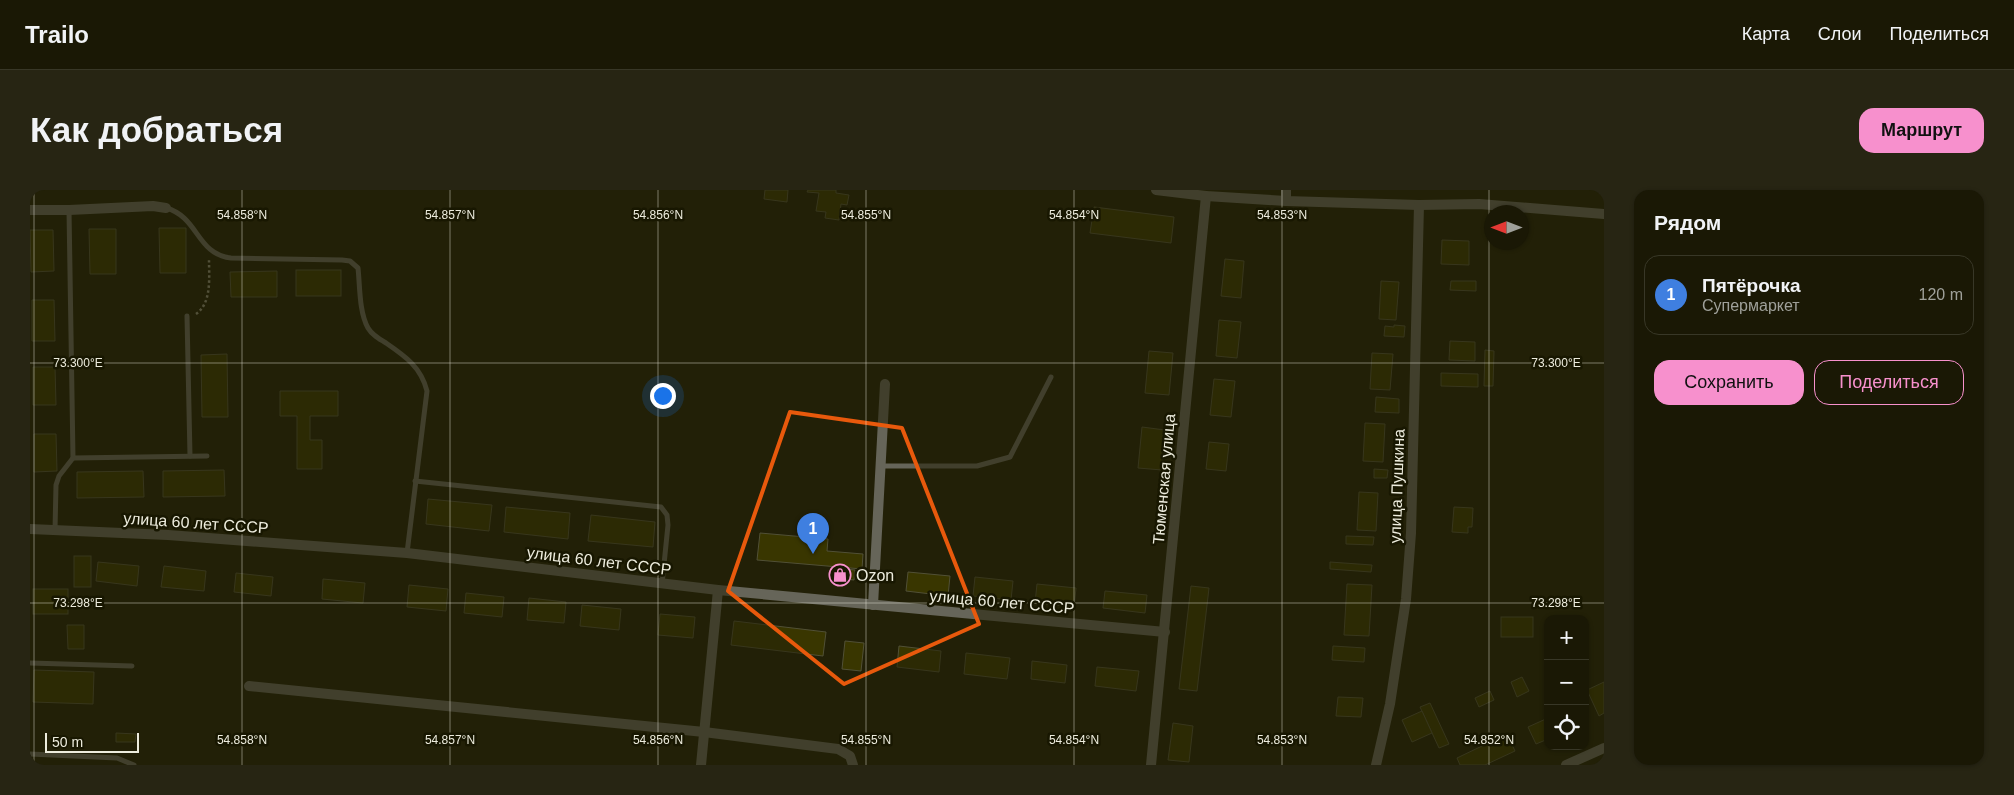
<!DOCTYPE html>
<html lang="ru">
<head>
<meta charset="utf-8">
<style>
  body { margin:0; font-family:Helvetica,sans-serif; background:#272513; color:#f1f3f6 }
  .controls { position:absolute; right:15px; bottom:15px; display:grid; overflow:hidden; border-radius:10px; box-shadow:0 1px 4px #0004 }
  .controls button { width:45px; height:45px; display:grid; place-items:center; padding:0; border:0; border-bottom:1px solid #383727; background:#1a1805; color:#f1f3f6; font:25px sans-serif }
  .compass { position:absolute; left:1454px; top:15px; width:45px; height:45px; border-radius:50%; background:#1a1805; box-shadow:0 1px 4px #0004; rotate:270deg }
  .scale { position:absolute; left:15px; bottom:12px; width:94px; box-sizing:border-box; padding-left:5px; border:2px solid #edecdd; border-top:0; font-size:14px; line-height:18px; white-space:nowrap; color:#edecdd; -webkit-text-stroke:4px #181701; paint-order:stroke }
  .you { position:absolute; left:632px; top:205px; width:18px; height:18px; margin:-12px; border:4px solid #fff; border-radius:50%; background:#1a73e8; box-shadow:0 0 0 8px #1a73e833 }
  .badge { display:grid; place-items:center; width:32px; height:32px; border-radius:50%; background:#f790cd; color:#fff; font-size:16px; font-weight:700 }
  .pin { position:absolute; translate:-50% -41px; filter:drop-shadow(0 1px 2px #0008) }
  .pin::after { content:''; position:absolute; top:26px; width:18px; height:15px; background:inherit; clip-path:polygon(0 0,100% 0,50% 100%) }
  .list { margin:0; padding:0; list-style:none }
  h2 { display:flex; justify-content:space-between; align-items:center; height:65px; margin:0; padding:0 20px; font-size:21px }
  h2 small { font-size:16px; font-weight:400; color:#9fa09a }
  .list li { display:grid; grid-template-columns:32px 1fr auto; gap:15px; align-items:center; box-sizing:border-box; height:80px; margin:0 10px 10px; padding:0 10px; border:1px solid #383727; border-radius:15px }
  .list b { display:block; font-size:19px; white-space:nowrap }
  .list p { margin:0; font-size:16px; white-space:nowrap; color:#9fa09a }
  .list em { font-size:16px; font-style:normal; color:#9fa09a }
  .actions { display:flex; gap:10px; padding:15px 20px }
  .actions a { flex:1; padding:11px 0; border:1px solid #f790cd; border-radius:15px; text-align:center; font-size:18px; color:#f790cd }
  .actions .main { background:#f790cd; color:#111 }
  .icon { flex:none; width:28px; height:28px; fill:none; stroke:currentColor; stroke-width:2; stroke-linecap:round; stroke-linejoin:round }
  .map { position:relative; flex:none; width:1574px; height:575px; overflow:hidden; border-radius:15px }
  header { display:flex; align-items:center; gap:30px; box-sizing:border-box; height:70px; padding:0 25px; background:#1a1805; border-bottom:1px solid #383727 }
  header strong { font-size:24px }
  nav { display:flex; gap:28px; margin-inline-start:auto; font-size:18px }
  .intro { display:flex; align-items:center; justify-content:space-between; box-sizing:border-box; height:120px; padding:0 30px }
  h1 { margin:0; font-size:35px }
  .button { padding:12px 22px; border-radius:15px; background:#f790cd; color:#111; font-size:18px; font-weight:700 }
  main { display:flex; gap:30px; padding:0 30px }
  aside { flex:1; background:#1a1805; border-radius:15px; box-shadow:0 1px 4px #0004 }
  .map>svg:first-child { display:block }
  .building { fill:#393600; stroke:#515036 }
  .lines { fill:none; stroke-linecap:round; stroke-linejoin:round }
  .path { stroke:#8c8a76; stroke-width:2.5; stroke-dasharray:2.5 2.5; stroke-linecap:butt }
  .service { stroke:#666559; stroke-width:5 }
  .minor { stroke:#666559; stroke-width:10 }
  .marked { fill:none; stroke:#e8590c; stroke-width:4; stroke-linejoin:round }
  .ticks { fill:none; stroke:#edecdd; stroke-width:1; stroke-opacity:0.45 }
  .labels { text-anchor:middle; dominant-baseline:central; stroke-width:5; stroke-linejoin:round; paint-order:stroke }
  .street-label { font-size:16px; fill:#edecdd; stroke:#181701 }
  .poi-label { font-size:16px; fill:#edecdd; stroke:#181701; text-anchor:start }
  .ticks-label { font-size:12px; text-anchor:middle; fill:#edecdd; stroke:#181701; stroke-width:5; stroke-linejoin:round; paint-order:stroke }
</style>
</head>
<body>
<header>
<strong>Trailo</strong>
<nav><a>Карта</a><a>Слои</a><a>Поделиться</a></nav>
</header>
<div class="intro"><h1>Как добраться</h1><a class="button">Маршрут</a></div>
<main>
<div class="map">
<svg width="1574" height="575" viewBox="0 0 1574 575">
  <rect width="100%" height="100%" fill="#222007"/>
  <!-- building -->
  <g class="building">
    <polygon points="735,0 758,0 757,12 734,9"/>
    <polygon points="778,0 806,0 806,3 819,5 817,15 811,14 809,30 795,28 796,22 786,21 789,3 777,2"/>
    <polygon points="1064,17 1144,27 1141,53 1060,43"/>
    <polygon points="129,38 156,38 156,83 130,83"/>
    <polygon points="59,39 86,39 86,84 60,84"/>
    <polygon points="0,40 23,40 24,81 1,82"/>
    <polygon points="1412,50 1439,51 1439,75 1411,74"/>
    <polygon points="1195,69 1214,71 1211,108 1191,106"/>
    <rect x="266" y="80" width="45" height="26"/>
    <polygon points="247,81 247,107 201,107 200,82"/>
    <polygon points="1351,91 1369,92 1366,130 1349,129"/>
    <polygon points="1421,91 1446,91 1446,101 1420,100"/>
    <polygon points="2,110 24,110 25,151 2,151"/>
    <polygon points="1189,130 1211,132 1207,168 1186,166"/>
    <polygon points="1364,135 1375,136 1374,147 1354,146 1355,136 1364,137"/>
    <polygon points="1420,151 1445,152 1445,171 1419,170"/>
    <polygon points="1455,160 1464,161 1463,196 1454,196"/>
    <polygon points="1119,161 1143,163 1139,205 1115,203"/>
    <polygon points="1342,163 1363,164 1360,200 1340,199"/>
    <polygon points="197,164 198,227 172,227 171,165"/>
    <polygon points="3,177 25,177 26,215 3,215"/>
    <polygon points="1411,183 1448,184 1448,197 1411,196"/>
    <polygon points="1184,189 1205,191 1201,227 1180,225"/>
    <polygon points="250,201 308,201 308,226 280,226 280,250 292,250 292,279 267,279 267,226 250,226"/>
    <polygon points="1346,207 1369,209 1369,223 1345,222"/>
    <polygon points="1335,233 1355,234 1353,272 1333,271"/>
    <polygon points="1112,237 1135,240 1132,280 1108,278"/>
    <polygon points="4,244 26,244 27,281 4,282"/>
    <polygon points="1179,252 1199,254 1196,281 1176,279"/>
    <polygon points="1344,279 1358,280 1357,288 1344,288"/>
    <polygon points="194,280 195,306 133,307 133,281"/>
    <polygon points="113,281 114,307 47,308 47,282"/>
    <polygon points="1329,302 1348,303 1346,341 1327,340"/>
    <polygon points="398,309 462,315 459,341 396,334"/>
    <polygon points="476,317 540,323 538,349 474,342"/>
    <polygon points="1424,317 1443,318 1442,337 1438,337 1438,343 1422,342"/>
    <polygon points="561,325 625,332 623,357 558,351"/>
    <polygon points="730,343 798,349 797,361 833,364 832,379 727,370"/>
    <polygon points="1316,346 1344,347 1343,355 1316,354"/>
    <rect x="44" y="366" width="17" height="31"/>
    <polygon points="68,372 109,376 107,396 66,391"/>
    <polygon points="1300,372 1342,375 1341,382 1300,379"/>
    <polygon points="134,376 176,381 174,401 131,397"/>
    <polygon points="806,378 825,380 824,390 805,388"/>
    <polygon points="878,382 920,386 918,406 876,401"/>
    <polygon points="206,383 243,387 241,406 204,402"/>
    <polygon points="945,387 983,391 981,410 943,406"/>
    <polygon points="293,389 335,393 333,413 292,409"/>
    <polygon points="1007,394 1046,398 1044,417 1005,413"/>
    <polygon points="1317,394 1342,395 1339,446 1314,445"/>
    <polygon points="379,395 418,399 416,421 377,417"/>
    <polygon points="1161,396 1179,398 1167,501 1149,499"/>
    <rect x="3" y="399" width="35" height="25"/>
    <polygon points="1075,401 1117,405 1115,423 1073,418"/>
    <polygon points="436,403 474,407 472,427 434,423"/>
    <polygon points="499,408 536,412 534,433 497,430"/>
    <polygon points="552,415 591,419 589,440 550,436"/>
    <polygon points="630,424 665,427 663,448 628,445"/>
    <rect x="1471" y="427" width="32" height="20"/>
    <polygon points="704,431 796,442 793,466 701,455"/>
    <polygon points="37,435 54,435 54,459 38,459"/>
    <polygon points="815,451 834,453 831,481 812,479"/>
    <polygon points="869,456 911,461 909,482 867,477"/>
    <polygon points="1303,456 1335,458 1334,472 1302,470"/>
    <polygon points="936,463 980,468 977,489 934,484"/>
    <polygon points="1002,471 1037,475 1035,493 1001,489"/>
    <polygon points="1067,477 1109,481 1106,501 1065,496"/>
    <polygon points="4,480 64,482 63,514 3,512"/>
    <polygon points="1492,487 1499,501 1487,507 1481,492"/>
    <polygon points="1574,492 1574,523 1569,526 1557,500"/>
    <polygon points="1460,501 1464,510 1449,517 1445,508"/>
    <polygon points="1308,507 1333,508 1331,527 1306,526"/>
    <polygon points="1400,513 1419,554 1409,558 1390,517"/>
    <polygon points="1392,521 1402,543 1382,552 1372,530"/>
    <polygon points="1518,528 1518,549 1506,554 1498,537"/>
    <polygon points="1143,533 1163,536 1159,572 1138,570"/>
    <polygon points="86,543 106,544 105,552 86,552"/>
    <polygon points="1477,544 1485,561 1455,575 1430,575 1427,568"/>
  </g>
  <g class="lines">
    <!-- path -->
    <path class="path" d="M166 124C182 113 179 87 179 69"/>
    <!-- service -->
    <g class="service">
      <path d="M136 18C169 27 166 64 201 68L312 70 320 71 328 78C330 96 329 122 338 138 342 145 349 149 356 153 375 166 391 177 397 201L377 363"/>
      <polyline points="39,20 43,268 177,266"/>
      <polyline points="157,126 160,266"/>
      <polyline points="851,276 947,276 980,267 1021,187"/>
      <polyline points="385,291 631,317 637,325 638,335 632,394"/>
      <polyline points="25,340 26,295 29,286 43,268"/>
      <polyline points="0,473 102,476"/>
      <polyline points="0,564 87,568 104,575"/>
    </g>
    <!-- minor -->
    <g class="minor">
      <polyline points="1126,0 1176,6 1256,11 1389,15 1449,14 1574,24"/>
      <polyline points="1256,0 1256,11"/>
      <polyline points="0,20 39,20 123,16 136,18"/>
      <polyline points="0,339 138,345 377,363 688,400 1135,442"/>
      <polyline points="843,415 855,194"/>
      <polyline points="219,496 674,542 808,559 820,566 823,575"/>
      <polyline points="671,575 688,400"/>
      <polyline points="1121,575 1176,6"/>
      <polyline points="1346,575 1360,514 1376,409 1381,343 1389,15"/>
      <polyline points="1536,575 1574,558"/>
    </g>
  </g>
  <!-- marked area -->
  <path d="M0 0H1574V575H0ZM760 222 872 238 949 434 814 494 698 401Z" fill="#222007" fill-opacity=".55" fill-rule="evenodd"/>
  <path class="marked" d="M760 222 872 238 949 434 814 494 698 401Z"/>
  <!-- ticks -->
  <path class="ticks" d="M4 0V575M212 0V575M420 0V575M628 0V575M836 0V575M1044 0V575M1252 0V575M1459 0V575M0 173H1574M0 413H1574"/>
  <!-- icons -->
  <defs>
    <g id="shop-ring" transform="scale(1.125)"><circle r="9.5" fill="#181701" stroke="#f790cd" stroke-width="1.5"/><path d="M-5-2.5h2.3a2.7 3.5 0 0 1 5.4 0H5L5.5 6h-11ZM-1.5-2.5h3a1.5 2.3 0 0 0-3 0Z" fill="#f790cd"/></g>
  </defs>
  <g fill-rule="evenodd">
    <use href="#shop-ring" x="810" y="385"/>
  </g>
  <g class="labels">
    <!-- street labels -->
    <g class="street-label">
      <text transform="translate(1134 289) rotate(-85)">Тюменская улица</text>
      <text transform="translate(1367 296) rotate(-88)">улица Пушкина</text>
      <text transform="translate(166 333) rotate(4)">улица 60 лет СССР</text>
      <text transform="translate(569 371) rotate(7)">улица 60 лет СССР</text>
      <text transform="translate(972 412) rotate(5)">улица 60 лет СССР</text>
    </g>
    <!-- poi labels -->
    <g class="poi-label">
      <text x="826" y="385">Ozon</text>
    </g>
  </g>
  <g class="ticks-label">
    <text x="212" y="29">54.858°N</text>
    <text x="420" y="29">54.857°N</text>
    <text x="628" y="29">54.856°N</text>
    <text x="836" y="29">54.855°N</text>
    <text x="1044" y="29">54.854°N</text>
    <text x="1252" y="29">54.853°N</text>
    <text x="1526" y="177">73.300°E</text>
    <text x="48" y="177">73.300°E</text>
    <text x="1526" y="417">73.298°E</text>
    <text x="48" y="417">73.298°E</text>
    <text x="212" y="554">54.858°N</text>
    <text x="420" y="554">54.857°N</text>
    <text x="628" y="554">54.856°N</text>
    <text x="836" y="554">54.855°N</text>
    <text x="1044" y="554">54.854°N</text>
    <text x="1252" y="554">54.853°N</text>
    <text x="1459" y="554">54.852°N</text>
  </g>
</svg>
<div class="controls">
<button>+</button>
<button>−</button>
<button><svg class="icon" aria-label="locate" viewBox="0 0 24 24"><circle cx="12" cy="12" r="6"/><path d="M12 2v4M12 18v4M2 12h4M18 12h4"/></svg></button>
</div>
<svg class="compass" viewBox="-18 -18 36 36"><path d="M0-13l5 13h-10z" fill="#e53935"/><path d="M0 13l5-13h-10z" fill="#9fa09a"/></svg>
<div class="scale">50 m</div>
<div class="you"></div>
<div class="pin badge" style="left:783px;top:364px;background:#3f7fe0">1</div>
</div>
<aside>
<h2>Рядом<small></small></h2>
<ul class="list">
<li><span class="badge" style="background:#3f7fe0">1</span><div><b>Пятёрочка</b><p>Супермаркет</p></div><em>120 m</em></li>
</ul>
<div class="actions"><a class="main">Сохранить</a><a>Поделиться</a></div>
</aside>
</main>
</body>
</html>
